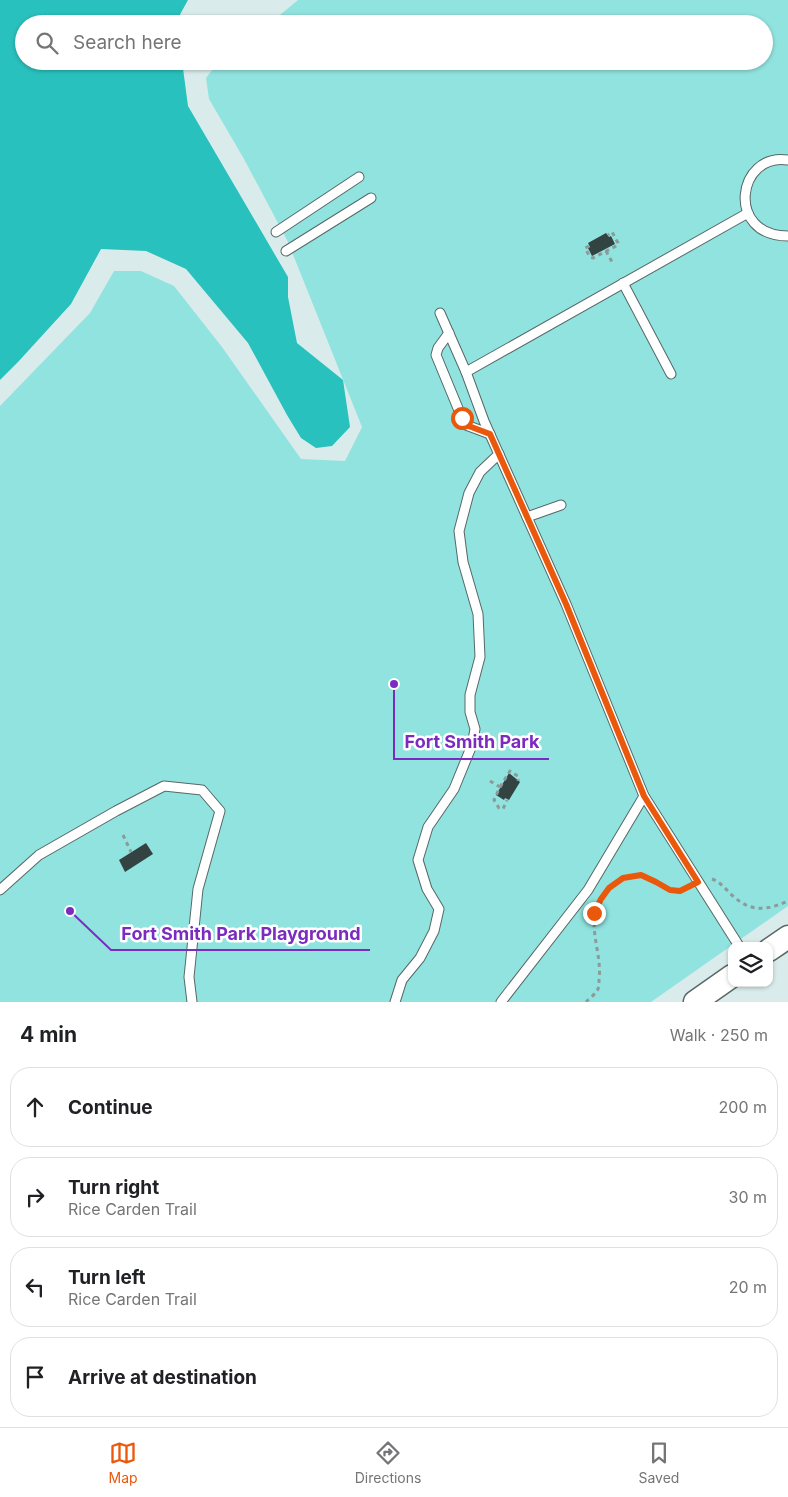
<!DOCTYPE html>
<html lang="en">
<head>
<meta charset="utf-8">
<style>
  body { margin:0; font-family:Inter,sans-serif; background:#f2f2f2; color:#202124 }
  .controls { position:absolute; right:15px; bottom:15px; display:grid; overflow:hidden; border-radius:10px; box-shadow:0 1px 4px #0004 }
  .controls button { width:45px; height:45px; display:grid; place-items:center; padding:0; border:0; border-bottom:1px solid #e0e0e0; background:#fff; color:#202124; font:25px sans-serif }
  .stop { position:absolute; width:15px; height:15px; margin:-11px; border:4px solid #ea580c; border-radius:50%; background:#fff }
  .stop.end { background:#ea580c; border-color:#fff; box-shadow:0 1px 5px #0008 }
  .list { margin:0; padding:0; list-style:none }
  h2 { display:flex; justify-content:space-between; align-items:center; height:65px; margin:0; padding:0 20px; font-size:21px }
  h2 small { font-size:16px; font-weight:400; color:#757577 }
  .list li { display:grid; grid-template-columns:32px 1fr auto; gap:15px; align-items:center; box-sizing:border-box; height:80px; margin:0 10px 10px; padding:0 10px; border:1px solid #e0e0e0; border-radius:20px }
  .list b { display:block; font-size:19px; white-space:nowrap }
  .list p { margin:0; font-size:16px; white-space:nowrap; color:#757577 }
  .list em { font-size:16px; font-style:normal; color:#757577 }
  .icon { flex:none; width:28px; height:28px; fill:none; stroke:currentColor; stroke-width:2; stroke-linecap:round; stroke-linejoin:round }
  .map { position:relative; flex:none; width:788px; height:1002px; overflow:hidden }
  .search { position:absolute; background:#fff; box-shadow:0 1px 4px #0004; left:15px; right:15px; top:15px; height:55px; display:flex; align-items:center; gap:12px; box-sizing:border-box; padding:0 18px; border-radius:28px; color:#757577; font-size:19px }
  .sheet { height:425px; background:#fff }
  nav { display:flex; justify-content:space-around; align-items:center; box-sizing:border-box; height:70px; border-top:1px solid #e0e0e0; background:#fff; font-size:14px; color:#757577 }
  nav a { display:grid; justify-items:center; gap:2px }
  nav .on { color:#ea580c }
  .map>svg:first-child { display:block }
  .green { fill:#91e3df }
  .water { fill:#29c1bd }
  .building { fill:#324342 }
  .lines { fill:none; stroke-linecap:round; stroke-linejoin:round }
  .service-casing { stroke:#576867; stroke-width:11 }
  .tertiary-casing { stroke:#576867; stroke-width:25 }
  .path { stroke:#8c9a99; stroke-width:3; stroke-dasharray:4 4; stroke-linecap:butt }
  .service { stroke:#fff; stroke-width:9 }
  .tertiary { stroke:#fff; stroke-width:22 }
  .route { stroke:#ea580c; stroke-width:6 }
  .leader { fill:none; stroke:#7b2cbf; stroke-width:2 }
  .callout-dot { fill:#7b2cbf; stroke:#fff; stroke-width:2 }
  .callout-label { font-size:18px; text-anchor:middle; font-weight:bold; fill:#7b2cbf; stroke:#fff; stroke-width:5; stroke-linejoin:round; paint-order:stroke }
</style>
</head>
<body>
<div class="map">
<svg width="788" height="1002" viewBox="0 0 788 1002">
  <rect width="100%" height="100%" fill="#d9eceb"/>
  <!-- green -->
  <polygon class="green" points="298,0 788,0 788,906 651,1002 0,1002 0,406 90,313 114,271 141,271 174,286 222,347 301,459 345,461 362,427 288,242 244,159 209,99 206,78 213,69 223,61 764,61 764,24 269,24"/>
  <!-- water -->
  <polygon class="water" points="0,0 188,0 177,20 177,24 24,24 24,61 182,61 188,106 288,277 288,297 297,343 343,380 350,427 332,446 316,448 301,438 287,415 248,343 186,269 146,251 101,249 71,304 18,362 0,380"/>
  <!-- building -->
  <g class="building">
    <polygon points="606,233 609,237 611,236 615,244 592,256 588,248 590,247 588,243"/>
    <polygon points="509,773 520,782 509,800 505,798 504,800 496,795"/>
    <polygon points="146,843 153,854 125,872 119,860"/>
  </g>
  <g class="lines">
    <!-- service casing -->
    <g class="service-casing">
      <g id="service">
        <path d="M788 160C737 152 725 236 788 236"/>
        <polyline points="276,232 359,177"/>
        <polyline points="286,251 371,198"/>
        <polyline points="623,283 671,374"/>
        <polyline points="440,313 466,372 484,421 566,604 644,796 739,946"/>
        <polyline points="449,333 438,348 436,355 462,418 466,425 490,434"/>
        <polyline points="466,372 748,213"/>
        <polyline points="527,517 561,505"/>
        <polyline points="0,890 39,855 116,811 164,786 202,790 220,811 198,889 189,977 192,1002"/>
        <polyline points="395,1002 402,980 420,958 434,931 439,909 427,889 418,860 428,827 454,789 472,745 475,729 470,712 470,695 480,657 478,614 463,562 459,531 469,493 480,472 499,454"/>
        <polyline points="501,1002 588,890 644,796"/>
      </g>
    </g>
    <!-- tertiary casing -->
    <g class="tertiary-casing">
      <g id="tertiary">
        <polyline points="769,950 788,937"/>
        <polyline points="695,1002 732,976"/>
      </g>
    </g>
    <!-- path -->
    <g class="path">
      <polyline points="589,246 585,248 590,257 593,258 618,245 618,243 612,232 608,235"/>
      <polyline points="606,251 612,262"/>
      <polyline points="490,781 500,787 494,800 499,808 503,809 507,800"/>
      <polyline points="500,787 510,771 519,777 518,781"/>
      <polyline points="123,835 131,852"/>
      <path d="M712 879C721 882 726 890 733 896 752 913 767 910 788 901"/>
      <path d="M586 1002C589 999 594 995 597 991 599 988 599 984 599 980 603 947 580 918 609 889 623 874 639 873 657 883 661 885 666 889 670 890 677 892 682 890 689 887"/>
    </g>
    <!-- service -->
    <use href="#service" class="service"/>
    <!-- tertiary -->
    <use href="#tertiary" class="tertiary"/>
  </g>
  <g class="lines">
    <!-- route -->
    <polyline class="route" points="462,418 466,425 490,434 566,604 644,796 698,882 680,891 670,890 656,882 641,875 623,878 609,888 601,899 594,913"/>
  </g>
  <!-- callouts -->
  <path class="leader" d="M394 684L394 759H549M70 911L111 950H370"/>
  <g class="callout-dot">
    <circle cx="394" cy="684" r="5"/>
    <circle cx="70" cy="911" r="5"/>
  </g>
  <g class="callout-label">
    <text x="472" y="748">Fort Smith Park</text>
    <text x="241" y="940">Fort Smith Park Playground</text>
  </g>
</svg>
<div class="controls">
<button><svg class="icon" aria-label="layers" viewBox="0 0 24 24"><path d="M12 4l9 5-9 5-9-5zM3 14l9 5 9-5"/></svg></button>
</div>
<div class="stop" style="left:462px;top:418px"></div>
<div class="stop end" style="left:594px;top:913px"></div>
<div class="search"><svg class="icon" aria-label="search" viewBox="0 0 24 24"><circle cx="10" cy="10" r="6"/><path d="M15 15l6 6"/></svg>Search here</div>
</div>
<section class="sheet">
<h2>4 min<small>Walk · 250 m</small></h2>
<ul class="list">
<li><svg class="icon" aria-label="ahead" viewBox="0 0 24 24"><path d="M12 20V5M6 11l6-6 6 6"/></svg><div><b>Continue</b></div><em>200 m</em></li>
<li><svg class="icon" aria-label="right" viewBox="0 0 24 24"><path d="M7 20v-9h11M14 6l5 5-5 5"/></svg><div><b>Turn right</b><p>Rice Carden Trail</p></div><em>30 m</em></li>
<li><svg class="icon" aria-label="left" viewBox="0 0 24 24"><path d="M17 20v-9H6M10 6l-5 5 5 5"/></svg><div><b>Turn left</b><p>Rice Carden Trail</p></div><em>20 m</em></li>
<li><svg class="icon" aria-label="arrive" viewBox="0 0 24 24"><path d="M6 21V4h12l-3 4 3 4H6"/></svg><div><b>Arrive at destination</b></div></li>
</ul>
</section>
<nav>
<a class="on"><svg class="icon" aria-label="map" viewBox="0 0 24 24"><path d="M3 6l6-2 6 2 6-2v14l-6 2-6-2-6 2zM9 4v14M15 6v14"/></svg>Map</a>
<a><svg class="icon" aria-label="directions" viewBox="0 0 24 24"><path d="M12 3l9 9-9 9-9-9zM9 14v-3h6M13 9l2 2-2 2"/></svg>Directions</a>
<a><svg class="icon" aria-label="saved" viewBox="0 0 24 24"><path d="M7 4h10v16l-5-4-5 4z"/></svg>Saved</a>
</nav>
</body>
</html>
